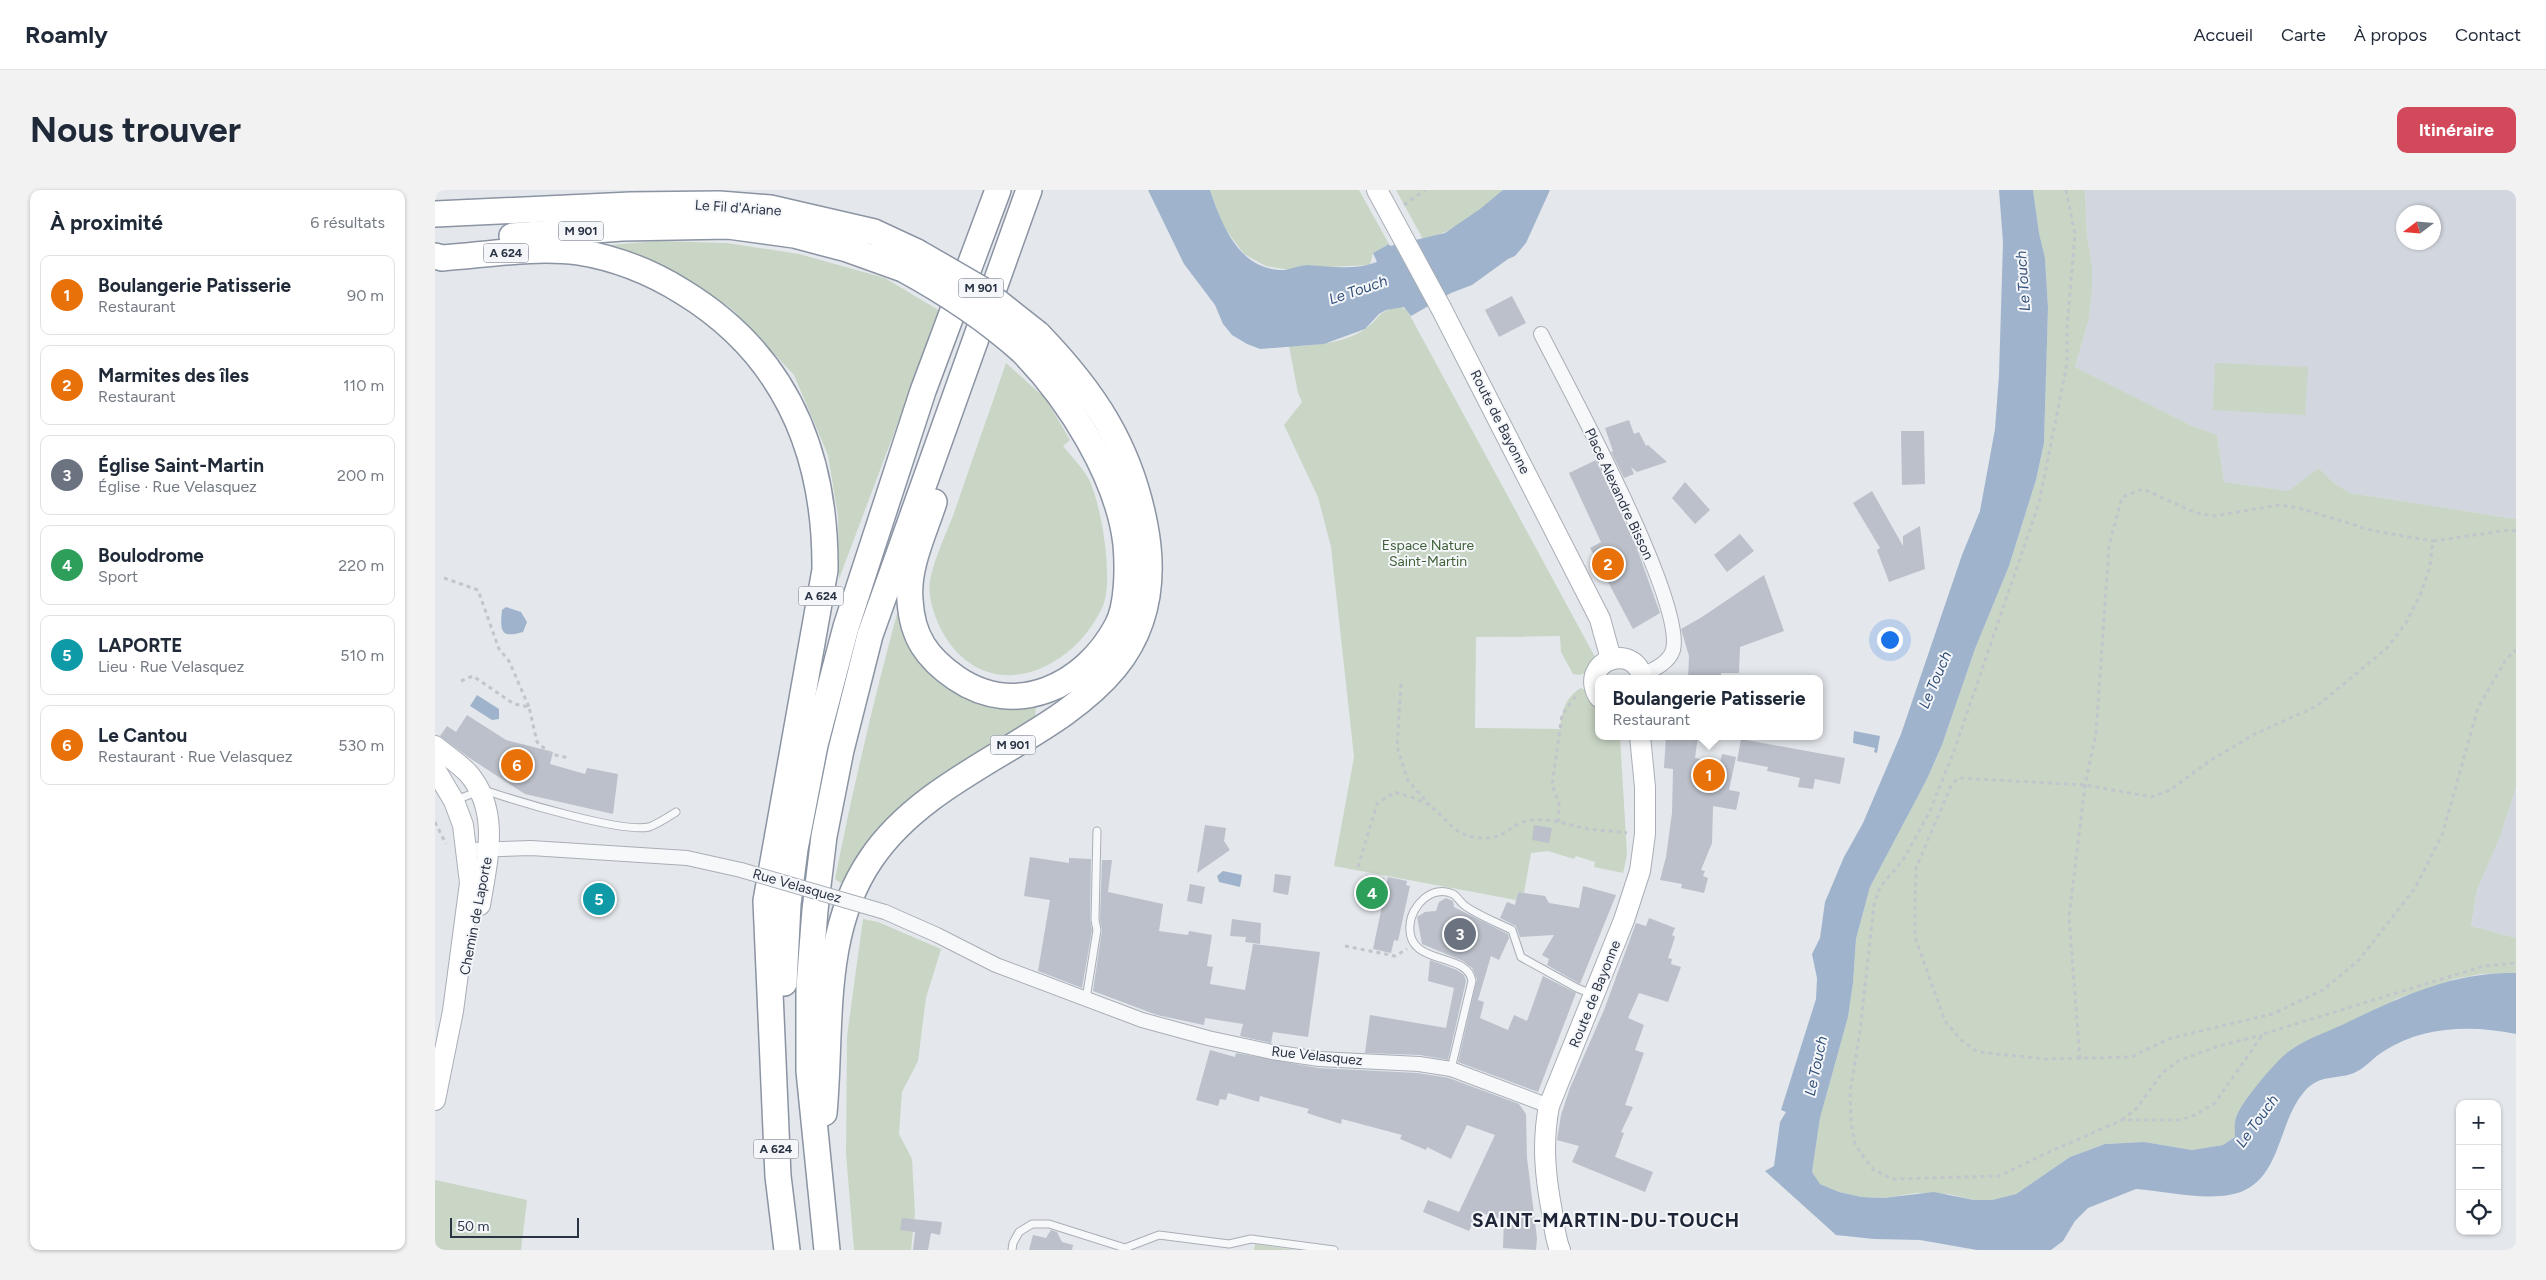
<!DOCTYPE html>
<html lang="fr">
<head>
<meta charset="utf-8">
<style>
  body { margin:0; font-family:Figtree,sans-serif; background:#f2f2f3; color:#1f2937 }
  .controls { position:absolute; right:15px; bottom:15px; display:grid; overflow:hidden; border-radius:10px; box-shadow:0 1px 4px #0004 }
  .controls button { width:45px; height:45px; display:grid; place-items:center; padding:0; border:0; border-bottom:1px solid #e0e1e3; background:#fff; color:#1f2937; font:25px sans-serif }
  .compass { position:absolute; left:1961px; top:15px; width:45px; height:45px; border-radius:50%; background:#fff; box-shadow:0 1px 4px #0004; rotate:254deg }
  .scale { position:absolute; left:15px; bottom:12px; width:129px; box-sizing:border-box; padding-left:5px; border:2px solid #2b3445; border-top:0; font-size:14px; line-height:18px; white-space:nowrap; color:#2b3445; -webkit-text-stroke:4px #f4f6f9; paint-order:stroke }
  .you { position:absolute; left:1454px; top:449px; width:18px; height:18px; margin:-12px; border:4px solid #fff; border-radius:50%; background:#1a73e8; box-shadow:0 0 0 8px #1a73e833 }
  .badge { display:grid; place-items:center; width:32px; height:32px; border-radius:50%; background:#d1495b; color:#fff; font-size:16px; font-weight:700 }
  .pin { position:absolute; translate:-50% -50%; border:2px solid #fff; box-shadow:0 1px 5px #0006 }
  .popup { position:absolute; left:1160px; top:485px; width:228px; height:65px; box-sizing:border-box; display:grid; place-content:center; border-radius:10px; background:#fff; filter:drop-shadow(0 1px 4px #0005); font-size:16px; white-space:nowrap; color:#747a83 }
  .popup b { font-size:19px; color:#1f2937 }
  .popup::after { content:''; position:absolute; left:50%; top:100%; margin-left:-10px; border:10px solid transparent; border-top-color:#fff }
  .list { margin:0; padding:0; list-style:none }
  h2 { display:flex; justify-content:space-between; align-items:center; height:65px; margin:0; padding:0 20px; font-size:21px }
  h2 small { font-size:16px; font-weight:400; color:#747a83 }
  .list li { display:grid; grid-template-columns:32px 1fr auto; gap:15px; align-items:center; box-sizing:border-box; height:80px; margin:0 10px 10px; padding:0 10px; border:1px solid #e0e1e3; border-radius:10px }
  .list b { display:block; font-size:19px; white-space:nowrap }
  .list p { margin:0; font-size:16px; white-space:nowrap; color:#747a83 }
  .list em { font-size:16px; font-style:normal; color:#747a83 }
  .icon { flex:none; width:28px; height:28px; fill:none; stroke:currentColor; stroke-width:2; stroke-linecap:round; stroke-linejoin:round }
  .map { position:relative; flex:none; width:2081px; height:1060px; overflow:hidden; border-radius:10px }
  header { display:flex; align-items:center; gap:30px; box-sizing:border-box; height:70px; padding:0 25px; background:#fff; border-bottom:1px solid #e0e1e3 }
  header strong { font-size:24px }
  nav { display:flex; gap:28px; margin-inline-start:auto; font-size:18px }
  .intro { display:flex; align-items:center; justify-content:space-between; box-sizing:border-box; height:120px; padding:0 30px }
  h1 { margin:0; font-size:35px }
  .button { padding:12px 22px; border-radius:10px; background:#d1495b; color:#fff; font-size:18px; font-weight:700 }
  main { display:flex; gap:30px; padding:0 30px }
  aside { flex:1; background:#fff; border-radius:10px; box-shadow:0 1px 4px #0004 }
  .map>svg:first-child { display:block }
  .built { fill:#d2d6de; fill-rule:evenodd }
  .green { fill:#c9d6c5 }
  .water { fill:#9fb4cc }
  .building { fill:#bbc0ca }
  .lines { fill:none; stroke-linecap:round; stroke-linejoin:round }
  .lane-casing { stroke:#a9aeb7; stroke-width:9 }
  .street-casing { stroke:#a9aeb7; stroke-width:16 }
  .secondary-casing { stroke:#a9aeb7; stroke-width:22 }
  .highway-casing { stroke:#8b94a3; stroke-width:28 }
  .path { stroke:#c2c5cb; stroke-width:3; stroke-dasharray:4 4; stroke-linecap:butt }
  .lane { stroke:#f7f8fa; stroke-width:7 }
  .street { stroke:#f7f8fa; stroke-width:14 }
  .secondary { stroke:#fff; stroke-width:20 }
  .highway { stroke:#fff; stroke-width:25 }
  .street-bridge-casing { stroke:#a9aeb7; stroke-width:16; stroke-linecap:butt }
  .highway-bridge-casing { stroke:#8b94a3; stroke-width:28; stroke-linecap:butt }
  .street-bridge { stroke:#f7f8fa; stroke-width:14 }
  .highway-bridge { stroke:#fff; stroke-width:25 }
  .labels { text-anchor:middle; dominant-baseline:central; stroke-width:4; stroke-linejoin:round; paint-order:stroke }
  .shield { fill:#f4f6f9; stroke:#676e7b; stroke-width:1 }
  .shield-label { font-size:12px; font-weight:bold; fill:#2b3445 }
  .street-label { font-size:14px; fill:#2b3445; stroke:#f4f6f9 }
  .park-label { font-size:14px; fill:#3f6138; stroke:#f4f6f9 }
  .water-label { font-size:15px; font-style:italic; fill:#34527a; stroke:#f4f6f9 }
  .district-label { font-size:19px; font-weight:bold; letter-spacing:1px; fill:#1d2536; stroke:#f4f6f9 }
</style>
</head>
<body>
<header>
<strong>Roamly</strong>
<nav><a>Accueil</a><a>Carte</a><a>À propos</a><a>Contact</a></nav>
</header>
<div class="intro"><h1>Nous trouver</h1><a class="button">Itinéraire</a></div>
<main>
<aside>
<h2>À proximité<small>6 résultats</small></h2>
<ul class="list">
<li><span class="badge" style="background:#e8710a">1</span><div><b>Boulangerie Patisserie</b><p>Restaurant</p></div><em>90 m</em></li>
<li><span class="badge" style="background:#e8710a">2</span><div><b>Marmites des îles</b><p>Restaurant</p></div><em>110 m</em></li>
<li><span class="badge" style="background:#6b7280">3</span><div><b>Église Saint-Martin</b><p>Église · Rue Velasquez</p></div><em>200 m</em></li>
<li><span class="badge" style="background:#2e9e5b">4</span><div><b>Boulodrome</b><p>Sport</p></div><em>220 m</em></li>
<li><span class="badge" style="background:#0f9aa8">5</span><div><b>LAPORTE</b><p>Lieu · Rue Velasquez</p></div><em>510 m</em></li>
<li><span class="badge" style="background:#e8710a">6</span><div><b>Le Cantou</b><p>Restaurant · Rue Velasquez</p></div><em>530 m</em></li>
</ul>
</aside>
<div class="map">
<svg width="2081" height="1060" viewBox="0 0 2081 1060">
  <rect width="100%" height="100%" fill="#e4e7ec"/>
  <!-- built -->
  <g class="built">
    <path d="M1650 0H2081V329L1915 303 1899 293 1884 278 1853 301 1789 292 1782 245 1757 236 1640 177 1654 128 1657 99V76L1652 46ZM1968 22H1998V52H1968Z"/>
    <polygon points="2081,597 2081,748 2036,736 2042,700 2066,644"/>
  </g>
  <!-- green -->
  <g class="green">
    <polygon points="775,0 924,0 954,54 938,63 935,75 892,77 872,75 855,80 831,76 809,64 788,36"/>
    <path d="M961 0H1068C1050 18 1013 46 988 49Z"/>
    <path d="M1598 0H1650L1652 46 1657 76V99L1654 128 1640 177 1757 236 1782 245 1789 292 1853 301 1884 278 1899 293 1915 303 2081 329V597L2066 644 2042 700 2036 736 2081 748V783L2046 784 2020 789 1961 809 1818 903C1805 917 1800 927 1800 947L1788 955 1757 960 1709 952 1670 954 1635 967 1581 1004 1557 1010H1539L1514 1004 1482 1003 1448 1008 1427 1007 1404 1002 1385 994 1377 982 1385 928 1413 827 1418 793 1421 749 1435 697 1492 589 1507 555 1540 459 1574 376 1601 290 1609 253 1613 118 1610 68 1604 43Z"/>
    <polygon points="223,51 292,53 364,64 450,88 505,121 404,389 403,326 393,265 359,185 297,119 254,91 174,55"/>
    <path d="M966 117 972 120 1160 467C1155 479 1153 487 1138 484L1126 462 1125 446 1041 447 1040 538 1125 539C1126 523 1131 506 1146 498 1167 507 1164 527 1164 546H1185L1192 665 1188 683 1159 677 1160 672 1141 666 1139 669 1113 661 1096 663 1089 703 1083 702 1081 710 899 676 919 567 896 357 883 307 849 235 867 212 863 203 854 156C877 156 911 153 930 139 946 128 942 120 966 117Z"/>
    <path d="M571 173 611 209 635 250 628 256C636 266 645 275 652 286 666 309 680 394 667 418 638 480 556 517 511 448 502 434 492 409 495 391 499 368 511 345 519 323 536 273 554 223 571 173Z"/>
    <polygon points="1780,173 1873,177 1870,225 1778,220"/>
    <path d="M463 420 474 450 500 487 527 505 556 516 601 514 600 529 515 579 459 623 406 693 400 689C418 598 439 509 463 420Z"/>
    <polygon points="931,685 949,688 943,721 926,718"/>
    <polygon points="428,729 443,732 506,759 491,808 483,871 467,902 464,944 477,969 480,1023 476,1060 419,1060 411,964 412,846"/>
    <polygon points="0,990 92,1010 86,1060 0,1060"/>
    <polygon points="820,1054 861,1060 819,1060"/>
  </g>
  <!-- water -->
  <g class="water">
    <path d="M713 0H775C786 32 802 77 844 80 854 81 863 75 874 75 896 77 921 80 942 72L938 63 954 54 955 56 1010 43 1045 19 1068 0H1115L1091 53 1080 66 1073 69 1037 95 1016 103 976 126 969 117 951 120 944 124 930 139 889 154 825 159 812 154 797 145 788 134 780 115 749 74Z"/>
    <path d="M1564 0H1598L1604 43 1610 68 1613 118 1609 253 1601 290 1574 376 1540 459 1507 555 1492 589 1435 697 1421 749 1418 793 1413 827 1385 928 1377 982 1385 994 1404 1002 1427 1007 1448 1008 1499 1002 1539 1010H1557L1581 1004 1635 967 1670 954 1709 952 1757 960 1788 955 1800 947C1800 941 1799 933 1801 928 1805 913 1840 872 1853 862 1869 850 1889 843 1907 835 1962 808 2019 781 2081 783V844C2037 835 1988 836 1949 861 1939 867 1931 877 1921 882 1903 891 1886 882 1869 902 1844 931 1846 983 1810 1000 1782 1014 1732 1001 1701 999L1653 1018 1640 1031 1628 1051 1616 1060H1542L1485 1050 1439 1049 1401 1045 1330 981 1339 976 1345 932 1351 922 1346 920 1381 809 1382 788 1377 764 1385 748 1390 712 1409 667 1428 633 1466 544 1527 365 1545 321 1560 239 1564 185 1568 52Z"/>
    <path d="M71 417 86 422 92 432 88 442C65 449 65 440 67 420Z"/>
    <polygon points="42,505 64,519 64,529 57,530 35,516"/>
    <polygon points="1419,541 1445,546 1442,563 1439,562 1440,558 1418,553"/>
    <polygon points="788,681 807,685 805,697 784,692 782,686"/>
  </g>
  <!-- building -->
  <g class="building">
    <polygon points="1077,106 1091,133 1064,147 1050,120"/>
    <polygon points="1194,230 1199,244 1204,242 1211,256 1213,255 1232,272 1202,282 1196,277 1199,284 1189,288 1176,262 1178,261 1170,238"/>
    <polygon points="1466,241 1489,241 1490,294 1467,295"/>
    <polygon points="1161,270 1201,356 1225,423 1198,439 1155,358 1166,352 1134,283"/>
    <polygon points="1250,292 1275,320 1260,334 1237,308"/>
    <polygon points="1437,301 1468,356 1468,346 1485,336 1490,379 1454,392 1442,360 1445,358 1418,313"/>
    <polygon points="1305,344 1319,361 1292,382 1279,365"/>
    <polygon points="1329,385 1349,441 1305,457 1304,483 1286,483 1286,489 1253,489 1254,466 1246,439 1267,427"/>
    <polygon points="32,525 71,550 118,562 115,574 150,584 152,578 183,584 178,624 90,604 33,567 5,546 12,536 21,542"/>
    <polygon points="1231,546 1263,546 1260,568 1285,573 1287,564 1301,567 1294,600 1305,602 1301,620 1278,616 1277,653 1266,680 1270,681 1268,686 1273,688 1269,703 1246,698 1247,694 1225,690 1231,667 1237,623 1238,579 1229,578"/>
    <polygon points="1306,549 1410,568 1405,594 1380,589 1378,599 1363,597 1365,588 1332,581 1333,577 1302,571"/>
    <polygon points="770,635 791,638 789,651 795,660 762,683"/>
    <polygon points="1099,635 1117,638 1114,653 1097,650"/>
    <polygon points="595,667 634,673 634,668 656,669 655,730 657,740 647,798 603,781 615,710 589,706"/>
    <polygon points="667,670 677,670 673,702 728,714 724,741 753,745 754,741 777,745 772,776 778,777 775,794 810,800 818,754 885,762 873,847 838,842 836,853 805,846 808,834 770,828 769,835 722,825 658,801 667,740 665,730"/>
    <polygon points="840,684 856,686 853,705 838,702"/>
    <polygon points="953,687 972,691 971,695 975,696 963,751 959,750 956,763 938,759"/>
    <polygon points="755,694 770,697 767,714 752,711"/>
    <polygon points="1148,696 1181,705 1145,794 1112,775 1114,769 1107,765 1119,745 1085,747 1081,736 1065,728 1072,712 1080,715 1083,702 1110,706 1114,713 1144,718"/>
    <polygon points="1011,708 1018,711 1019,717 1073,744 1074,748 1064,770 1056,766 1043,810 1049,812 1045,828 1073,840 1079,825 1092,831 1108,786 1141,803 1103,902 1023,872 1042,789 1037,778 1028,771 987,754 982,727 990,722 1001,721 1004,712"/>
    <polygon points="1214,728 1240,738 1237,745 1240,747 1233,768 1237,769 1236,774 1246,777 1233,812 1204,803 1193,828 1209,835 1200,860 1209,863 1190,915 1198,917 1186,942 1189,943 1180,967 1218,982 1210,1002 1137,972 1144,956 1122,950 1126,925 1135,898 1169,820 1201,733 1211,736"/>
    <polygon points="797,729 826,733 825,754 810,752 811,747 795,746"/>
    <polygon points="995,770 1022,780 1029,785 1031,791 1013,870 985,865 930,863 935,825 1011,838 1019,798 993,791"/>
    <polygon points="775,860 800,867 801,863 883,878 983,883 1014,888 1084,914 1091,924 1092,968 1102,1048 1101,1060 1068,1058 1069,1028 1059,1028 1043,1021 1034,1041 988,1022 993,1010 1024,1022 1060,945 1032,935 1016,969 992,957 991,960 965,949 967,945 907,929 906,934 872,923 874,919 825,906 824,912 793,903 791,910 785,909 783,916 761,910"/>
    <polygon points="467,1028 507,1032 505,1045 496,1043 493,1060 478,1060 480,1042 465,1040"/>
    <polygon points="616,1040 622,1042 627,1052 638,1055 637,1060 594,1060 598,1045 611,1048"/>
  </g>
  <g class="lines">
    <!-- lane casing -->
    <g class="lane-casing">
      <g id="lane">
        <path d="M21 610 44 601 55 602C85 612 187 643 214 637 223 634 233 627 241 622"/>
        <polyline points="651,809 662,740 660,730 662,641"/>
        <path d="M1016 879 1037 791C1033 761 971 777 975 735 976 716 997 694 1018 704 1022 706 1025 712 1029 715 1042 725 1061 732 1077 740L1086 767 1142 798 1157 804"/>
        <polyline points="577,1060 578,1053 584,1042 597,1034 614,1034 690,1058 724,1045 794,1054 816,1049 899,1060"/>
      </g>
    </g>
    <!-- street casing -->
    <g class="street-casing">
      <g id="street">
        <path d="M1106 144C1133 197 1250 411 1238 460 1234 473 1218 480 1207 485"/>
        <polyline points="33,660 96,658 252,668 306,680"/>
        <polyline points="450,722 502,745 561,775 707,830 773,848 837,862 884,869 984,874 1016,879 1114,916"/>
      </g>
    </g>
    <!-- secondary casing -->
    <g class="secondary-casing">
      <g id="secondary">
        <polyline points="942,0 1006,118 1165,429 1176,469"/>
        <path d="M1164 507C1142 470 1202 451 1207 489"/>
        <path d="M0 556C11 565 23 573 33 583 66 621 52 671 45 715"/>
        <polyline points="0,579 19,611 28,635 35,693 18,821 0,910"/>
        <path d="M1125 1060C1120 1048 1119 1034 1117 1022 1110 985 1107 953 1114 916L1189 730 1205 681 1210 644V597L1205 546"/>
      </g>
    </g>
    <!-- highway casing -->
    <g class="highway-casing">
      <g id="highway">
        <polyline points="0,24 196,15 284,14 335,18 439,42 482,62"/>
        <polyline points="77,46 187,38 293,36 359,45 412,59 468,79"/>
        <path d="M0 66 7 68C50 65 101 56 143 62 181 68 216 82 248 102 351 165 391 263 390 380L331 711 343 986 352 1060"/>
        <path d="M499 312C489 343 472 377 475 410 477 447 492 468 521 488 581 529 650 496 682 436 693 416 693 377 691 354 683 286 634 209 587 161"/>
        <polyline points="349,793 353,714 360,659 380,555 411,437 488,201 563,0"/>
        <path d="M389 923C397 838 385 743 436 669 522 541 748 537 710 336 695 256 659 202 603 144"/>
        <polyline points="392,1060 374,881 374,797 380,720 389,646 406,560 435,445 594,0"/>
      </g>
    </g>
    <!-- path -->
    <g class="path">
      <polyline points="1631,0 1640,44 1632,137 1632,174 1604,313 1519,561 1495,621 1468,670 1445,697 1439,715 1425,841 1415,902 1416,932 1420,954 1430,969 1439,980 1458,989 1564,986 1614,962 1687,930 1745,930 1760,925 1780,913 1828,844 2049,776 2081,773"/>
      <polyline points="969,15 990,0"/>
      <polyline points="2081,341 2074,340 1998,351 1995,376 1986,403 1971,433 1951,459 1882,516 1820,544 1776,570 1735,600 1717,607 1650,595 1523,588 1516,596 1481,678 1480,717 1480,747 1510,831 1527,851 1543,862 1610,869 1696,867 1736,848 1837,824 1888,800 1924,770 1980,698 2007,645 2043,518 2071,469 2081,460"/>
      <polyline points="9,388 43,400 64,459 74,471 94,517"/>
      <polyline points="26,491 38,486 79,514 94,517 102,552 116,564 134,568"/>
      <polyline points="966,494 962,557 973,591 995,615"/>
      <polyline points="0,632 11,654"/>
      <polyline points="1123,632 1124,613 1117,595 1127,525 1143,503"/>
      <path d="M923 677 942 614 960 602C971 606 986 609 995 616 1011 627 1017 643 1038 647 1073 653 1072 632 1098 630 1117 628 1136 636 1154 639 1167 641 1180 641 1192 643"/>
      <polyline points="910,756 960,766 972,759"/>
      <polyline points="1645,869 1634,727 1650,595 1661,543 1674,356 1687,307 1708,299 1761,323 1779,326 1843,315 1864,318 1939,341 1998,351"/>
      <polyline points="1687,930 1702,918 1727,883 1745,870 1784,856 1827,845"/>
    </g>
    <!-- lane -->
    <use href="#lane" class="lane"/>
    <!-- street -->
    <use href="#street" class="street"/>
    <!-- secondary -->
    <use href="#secondary" class="secondary"/>
    <!-- highway -->
    <use href="#highway" class="highway"/>
    <!-- street-bridge casing -->
    <g class="street-bridge-casing">
      <polyline id="street-bridge" points="306,680 450,722"/>
    </g>
    <!-- highway-bridge casing -->
    <g class="highway-bridge-casing">
      <g id="highway-bridge">
        <polyline points="482,62 546,99 603,144"/>
        <path d="M468 79C512 103 549 127 587 161"/>
      </g>
    </g>
    <!-- street-bridge -->
    <use href="#street-bridge" class="street-bridge"/>
    <!-- highway-bridge -->
    <use href="#highway-bridge" class="highway-bridge"/>
  </g>
  <g class="labels">
    <!-- shield labels -->
    <g class="shield">
      <rect x="123.5" y="31.5" width="45" height="19" rx="4"/>
      <rect x="48.5" y="53.5" width="45" height="19" rx="4"/>
      <rect x="523.5" y="88.5" width="45" height="19" rx="4"/>
      <rect x="363.5" y="396.5" width="45" height="19" rx="4"/>
      <rect x="555.5" y="545.5" width="45" height="19" rx="4"/>
      <rect x="318.5" y="949.5" width="45" height="19" rx="4"/>
    </g>
    <g class="shield-label">
      <text x="146" y="41">M 901</text>
      <text x="71" y="63">A 624</text>
      <text x="546" y="98">M 901</text>
      <text x="386" y="406">A 624</text>
      <text x="578" y="555">M 901</text>
      <text x="341" y="959">A 624</text>
    </g>
    <!-- street labels -->
    <g class="street-label">
      <text transform="translate(303 18) rotate(4)">Le Fil d'Ariane</text>
      <text transform="translate(1065 232) rotate(63)">Route de Bayonne</text>
      <text transform="translate(1184 304) rotate(65)">Place Alexandre Bisson</text>
      <text transform="translate(362 696) rotate(16)">Rue Velasquez</text>
      <text transform="translate(41 726) rotate(-79)">Chemin de Laporte</text>
      <text transform="translate(1160 804) rotate(-68)">Route de Bayonne</text>
      <text transform="translate(882 866) rotate(6)">Rue Velasquez</text>
    </g>
    <!-- park labels -->
    <g class="park-label">
      <text x="993" y="355">Espace Nature<tspan x="993" dy="16">Saint-Martin</tspan></text>
    </g>
    <!-- water labels -->
    <g class="water-label">
      <text transform="translate(1588 91) rotate(-94)">Le Touch</text>
      <text transform="translate(923 100) rotate(-19)">Le Touch</text>
      <text transform="translate(1500 490) rotate(-67)">Le Touch</text>
      <text transform="translate(1381 876) rotate(-78)">Le Touch</text>
      <text transform="translate(1822 931) rotate(-54)">Le Touch</text>
    </g>
    <!-- district labels -->
    <g class="district-label">
      <text x="1171" y="1030">SAINT-MARTIN-DU-TOUCH</text>
    </g>
  </g>
</svg>
<div class="controls">
<button>+</button>
<button>−</button>
<button><svg class="icon" aria-label="locate" viewBox="0 0 24 24"><circle cx="12" cy="12" r="6"/><path d="M12 2v4M12 18v4M2 12h4M18 12h4"/></svg></button>
</div>
<svg class="compass" viewBox="-18 -18 36 36"><path d="M0-13l5 13h-10z" fill="#e53935"/><path d="M0 13l5-13h-10z" fill="#747a83"/></svg>
<div class="scale">50 m</div>
<div class="you"></div>
<div class="pin badge" style="left:1274px;top:585px;background:#e8710a">1</div>
<div class="popup"><b>Boulangerie Patisserie</b>Restaurant</div>
<div class="pin badge" style="left:1173px;top:374px;background:#e8710a">2</div>
<div class="pin badge" style="left:1025px;top:744px;background:#6b7280">3</div>
<div class="pin badge" style="left:937px;top:703px;background:#2e9e5b">4</div>
<div class="pin badge" style="left:164px;top:709px;background:#0f9aa8">5</div>
<div class="pin badge" style="left:82px;top:575px;background:#e8710a">6</div>
</div>
</main>
</body>
</html>
